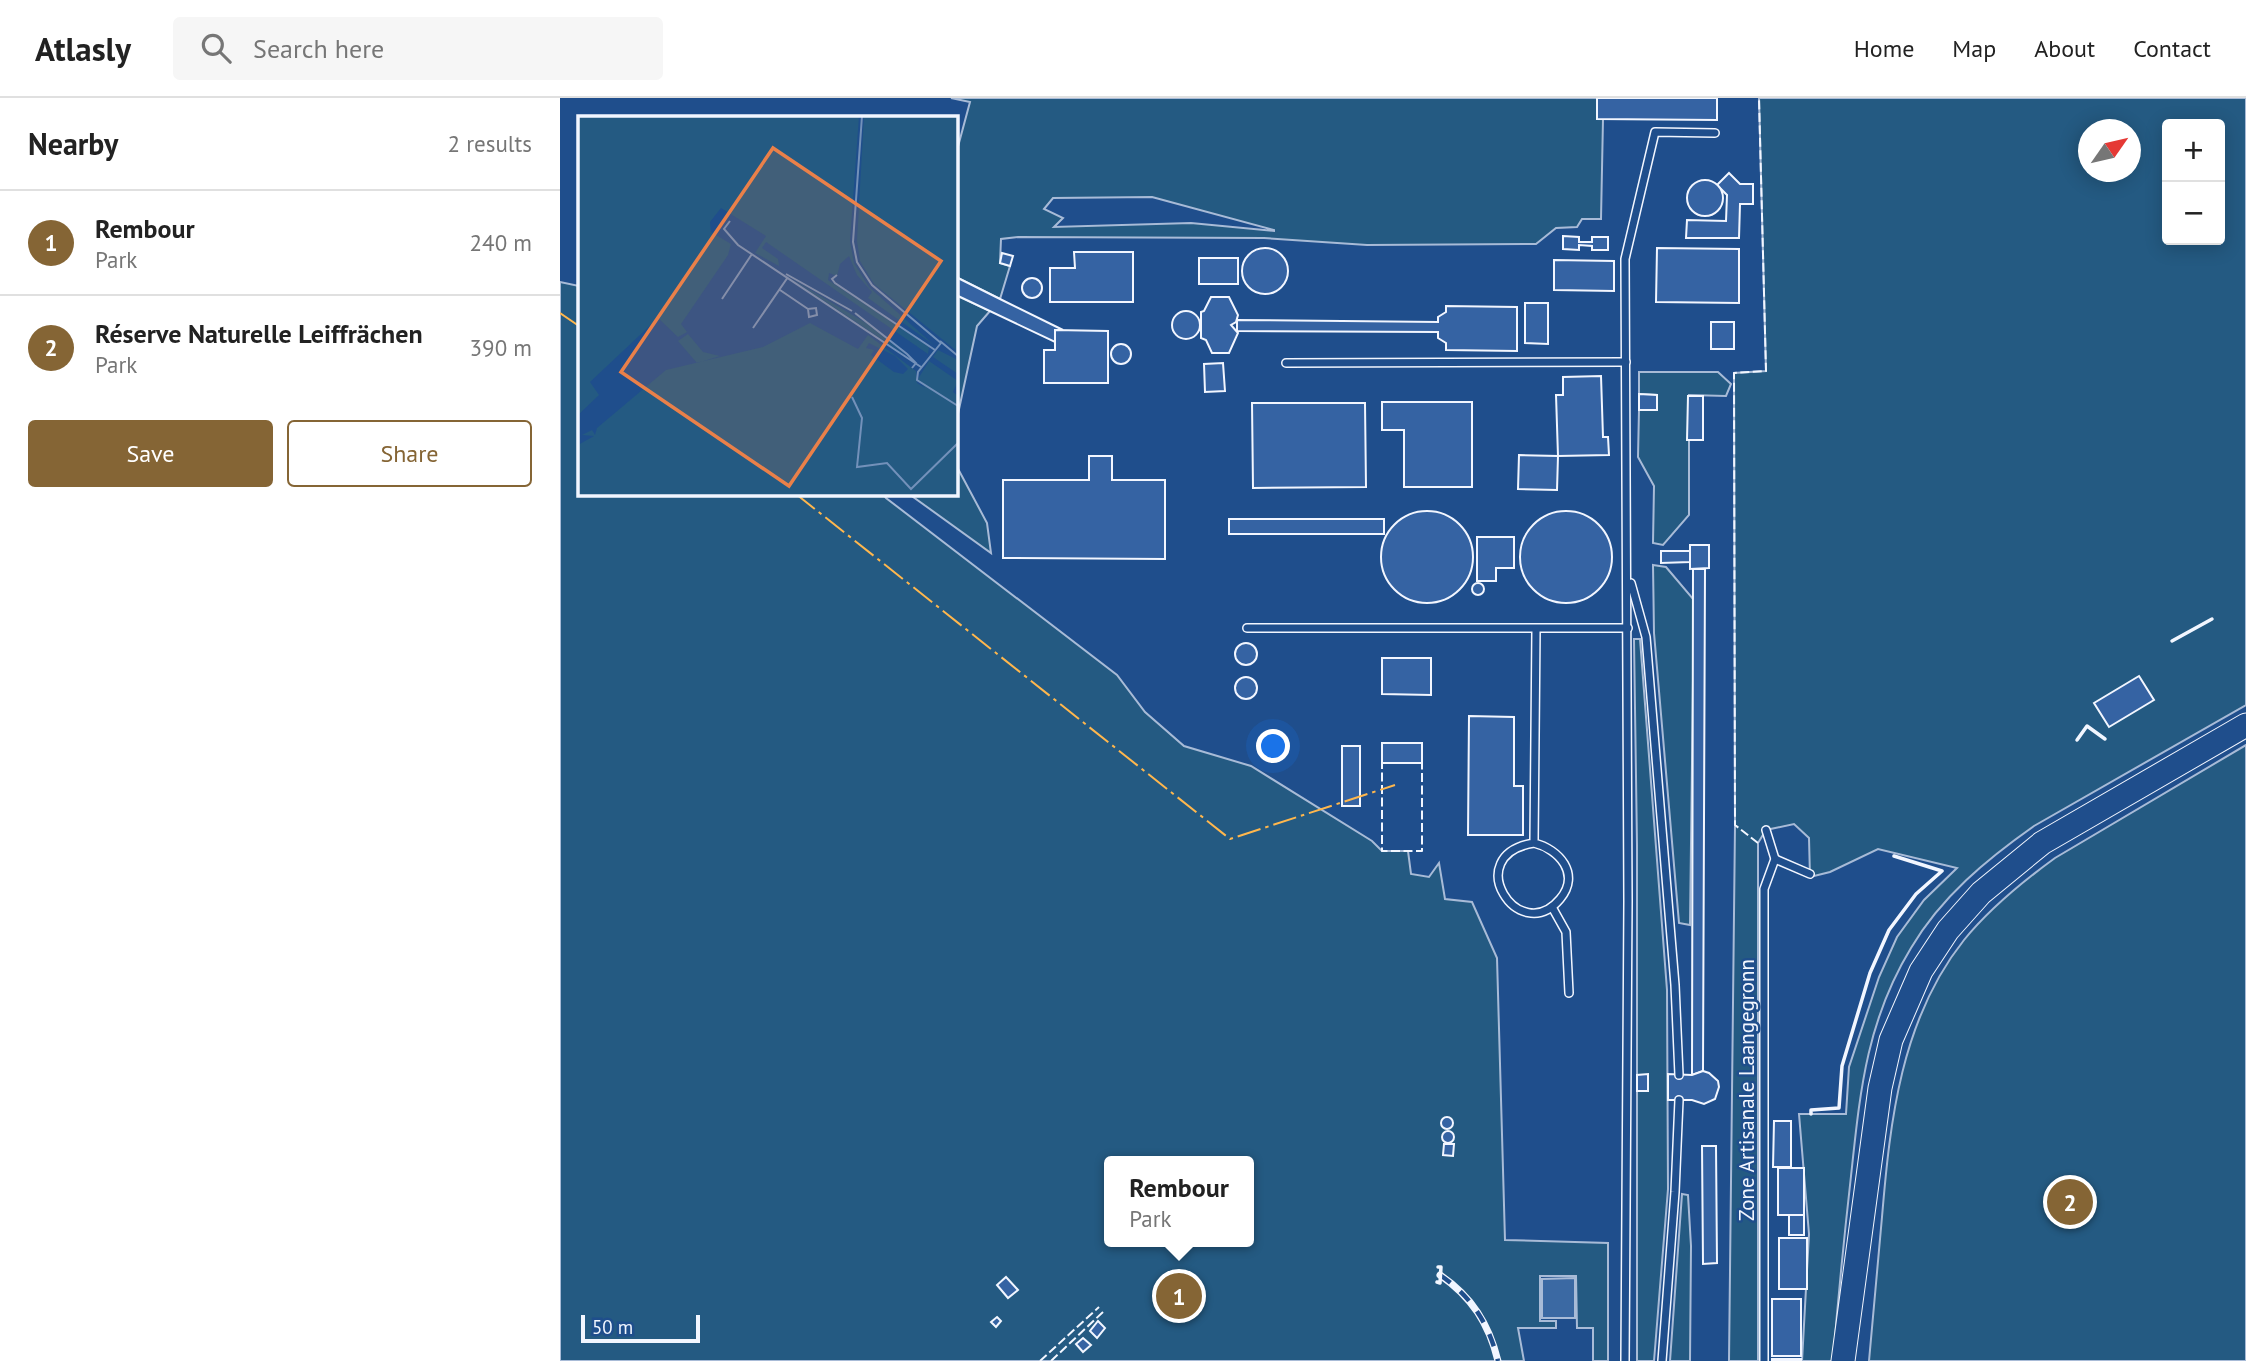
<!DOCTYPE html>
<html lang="en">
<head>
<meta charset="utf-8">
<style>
  body { margin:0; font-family:"PT Sans",sans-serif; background:#f6f6f6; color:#222 }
  .controls { position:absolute; right:21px; top:21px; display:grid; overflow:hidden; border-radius:7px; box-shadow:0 4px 18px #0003 }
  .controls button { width:63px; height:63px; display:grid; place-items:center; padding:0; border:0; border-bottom:2px solid #e0e0e0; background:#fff; color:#222; font:35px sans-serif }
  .compass { position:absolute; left:1518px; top:21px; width:63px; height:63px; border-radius:50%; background:#fff; box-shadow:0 4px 18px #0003; rotate:56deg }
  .scale { position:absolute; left:21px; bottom:18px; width:119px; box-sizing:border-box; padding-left:7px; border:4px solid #f2f6ff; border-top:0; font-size:19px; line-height:24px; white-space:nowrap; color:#f2f6ff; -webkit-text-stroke:5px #1f4e8c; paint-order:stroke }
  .you { position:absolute; left:714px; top:649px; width:24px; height:24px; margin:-18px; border:5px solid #fff; border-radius:50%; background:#1a73e8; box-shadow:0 0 0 10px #1a73e833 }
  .badge { display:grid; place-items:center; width:46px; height:46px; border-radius:50%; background:#856535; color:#fff; font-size:23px; font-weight:700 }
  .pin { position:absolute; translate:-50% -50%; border:4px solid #fff; box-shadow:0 2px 7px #0006 }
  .popup { position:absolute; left:544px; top:1058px; width:150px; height:91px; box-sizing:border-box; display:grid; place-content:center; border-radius:7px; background:#fff; filter:drop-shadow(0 2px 5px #0005); font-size:23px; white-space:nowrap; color:#767676 }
  .popup b { font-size:26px; color:#222 }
  .popup::after { content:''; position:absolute; left:50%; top:100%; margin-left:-14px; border:14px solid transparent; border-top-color:#fff }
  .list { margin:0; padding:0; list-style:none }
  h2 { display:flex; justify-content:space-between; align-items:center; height:91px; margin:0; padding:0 28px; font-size:30px }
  h2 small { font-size:23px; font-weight:400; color:#767676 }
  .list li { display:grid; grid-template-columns:46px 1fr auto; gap:21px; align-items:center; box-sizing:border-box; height:105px; padding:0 28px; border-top:2px solid #e0e0e0 }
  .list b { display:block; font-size:26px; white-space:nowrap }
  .list p { margin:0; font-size:23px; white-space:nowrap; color:#767676 }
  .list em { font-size:23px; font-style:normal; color:#767676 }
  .actions { display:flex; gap:14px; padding:21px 28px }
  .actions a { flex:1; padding:16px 0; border:2px solid #856535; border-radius:7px; text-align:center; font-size:24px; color:#856535 }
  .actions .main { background:#856535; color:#fff }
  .icon { flex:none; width:38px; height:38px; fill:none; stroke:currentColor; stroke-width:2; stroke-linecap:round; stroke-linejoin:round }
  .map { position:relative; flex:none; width:1686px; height:1263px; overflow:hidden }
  header { display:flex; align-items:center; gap:42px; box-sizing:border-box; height:98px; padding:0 35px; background:#fff; border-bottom:2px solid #e0e0e0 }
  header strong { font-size:33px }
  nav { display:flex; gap:38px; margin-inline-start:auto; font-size:24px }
  .search { width:490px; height:63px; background:#f6f6f6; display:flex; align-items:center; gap:18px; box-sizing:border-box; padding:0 24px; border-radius:7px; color:#767676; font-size:26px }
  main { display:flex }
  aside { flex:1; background:#fff }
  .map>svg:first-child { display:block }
  .green { fill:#245a82; stroke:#a8bbd7; stroke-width:2; fill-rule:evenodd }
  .water { fill:#3b69a3; stroke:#a8bbd7; stroke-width:2 }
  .building { fill:#3563a3; stroke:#f2f6ff; stroke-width:2 }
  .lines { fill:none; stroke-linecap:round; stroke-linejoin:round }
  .lane-casing { stroke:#f2f6ff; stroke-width:10 }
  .primary-casing { stroke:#f2f6ff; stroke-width:25 }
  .lane { stroke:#1f4e8c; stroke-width:7 }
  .primary { stroke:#1f4e8c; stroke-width:23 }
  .rail-casing { stroke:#f2f6ff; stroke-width:7 }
  .rail { stroke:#1f4e8c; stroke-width:4.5; stroke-dasharray:13; stroke-linecap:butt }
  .fence { stroke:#f2f6ff; stroke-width:2; stroke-dasharray:9 3.5; stroke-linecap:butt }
  .wall { stroke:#f2f6ff; stroke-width:3.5 }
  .power { stroke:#ffb74d; stroke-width:2; stroke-dasharray:24 5 3.5 5; stroke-linecap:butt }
  .labels { text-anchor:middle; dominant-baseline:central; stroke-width:5; stroke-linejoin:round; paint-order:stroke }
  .street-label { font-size:21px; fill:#f2f6ff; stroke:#1f4e8c }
  .inset-road { fill:none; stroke:#7391ba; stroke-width:2 }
  .view { fill:#ea8049; fill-opacity:0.15; stroke:#ea8049; stroke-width:3.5 }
  .inset-edge { fill:none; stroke:#f2f6ff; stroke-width:3.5 }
</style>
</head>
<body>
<header>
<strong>Atlasly</strong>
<div class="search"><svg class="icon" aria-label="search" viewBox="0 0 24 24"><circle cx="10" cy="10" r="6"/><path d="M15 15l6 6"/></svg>Search here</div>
<nav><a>Home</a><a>Map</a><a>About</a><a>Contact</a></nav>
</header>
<main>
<aside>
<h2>Nearby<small>2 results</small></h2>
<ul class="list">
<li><span class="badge">1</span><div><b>Rembour</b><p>Park</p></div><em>240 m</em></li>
<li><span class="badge">2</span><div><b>Réserve Naturelle Leiffrächen</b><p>Park</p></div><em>390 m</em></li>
</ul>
<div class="actions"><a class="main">Save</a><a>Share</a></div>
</aside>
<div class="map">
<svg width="1686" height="1263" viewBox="0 0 1686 1263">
  <rect width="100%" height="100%" fill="#1f4e8c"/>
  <!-- green -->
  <g class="green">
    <path d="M391 0H1037L1043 21 1041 121H1022L1017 129 996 130 976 146 807 147 704 140 458 139 441 141 440 165 450 168 440 201 396 179V56L410 4ZM592 99 714 132V133L631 125 494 129 503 120 484 111 493 100Z"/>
    <path d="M1199 0H1686V607L1474 728C1427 761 1381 799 1351 850 1306 924 1300 995 1291 1078 1284 1140 1278 1201 1273 1263H1242L1249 1136 1239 1016H1286L1289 969 1319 879 1337 839 1364 802 1397 770 1318 751 1270 774 1250 779 1249 740 1234 726 1206 732 1198 745V1263H1169L1175 727 1174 275 1206 273ZM1607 26H1660V142H1607ZM1528 32H1570V74H1528Z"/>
    <path d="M0 184 19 188V396H323L326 400 557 577 585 614 624 648 691 668 812 743 822 753H848L851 776 869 779 879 765 885 801 912 804 937 860 945 1142 1048 1145V1263H1033V1230H1017L1016 1178H980V1223H996V1230H958L964 1263H0ZM549 1063H689V1144H549Z"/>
    <polygon points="396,197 430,213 417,228 396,325"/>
    <polygon points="1079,274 1158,274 1171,286 1166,298 1129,297 1129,417 1103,447 1093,445 1094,388 1078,359 1079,312 1096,312 1097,297 1079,296"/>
    <polygon points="396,367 427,425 431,455 349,396 396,396"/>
    <polygon points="1093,467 1106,469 1134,502 1130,827 1119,825 1094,535"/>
    <polygon points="1074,541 1080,541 1107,892 1108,1091 1094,1263 1077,1263 1077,747"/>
    <path d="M1686 647V1263H1309C1313 1215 1318 1167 1322 1119 1330 1023 1341 921 1404 842 1430 810 1462 784 1495 760Z"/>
    <polygon points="1122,1096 1128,1097 1131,1148 1130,1263 1110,1263"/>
  </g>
  <!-- water -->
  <polygon class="water" points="1015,1180 1015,1220 982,1220 982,1181"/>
  <!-- building -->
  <g class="building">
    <polygon points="1037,0 1157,0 1157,22 1037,21"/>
    <polygon points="1169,75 1180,86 1193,86 1193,106 1180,106 1179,140 1126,140 1127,122 1166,123 1167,97 1157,87"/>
    <circle cx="1145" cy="100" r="18"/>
    <polygon points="1003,138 1019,139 1019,144 1032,144 1032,139 1048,139 1048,152 1032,152 1032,148 1019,147 1019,152 1003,151"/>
    <polygon points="1097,150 1179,151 1179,205 1096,204"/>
    <circle cx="705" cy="173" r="23"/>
    <polygon points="514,154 573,154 573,204 490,204 490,170 515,170"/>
    <polygon points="442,155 453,158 450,168 440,165"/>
    <rect x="639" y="160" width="39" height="26"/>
    <polygon points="994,162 1054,163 1054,193 994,192"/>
    <polygon points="396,179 440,201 503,232 495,232 495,244 396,197"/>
    <circle cx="472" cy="190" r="10"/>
    <polygon points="651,199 669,199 678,217 676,224 671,227 678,235 669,255 652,255 646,242 641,240 641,214 644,213"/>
    <polygon points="965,205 988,205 988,246 965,245"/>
    <polygon points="886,208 957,209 957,253 886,252 886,245 878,240 878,234 677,233 677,222 878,224 878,219 886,214"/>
    <circle cx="626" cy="227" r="14"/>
    <rect x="1151" y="224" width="23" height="27"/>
    <polygon points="495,232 548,233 548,285 484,285 484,252 495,252"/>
    <circle cx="561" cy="256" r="10"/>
    <polygon points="663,265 665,293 645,294 644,266"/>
    <polygon points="1041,278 1043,339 1048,339 1049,357 998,358 996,297 1003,297 1003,279"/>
    <polygon points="1079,296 1097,297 1097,312 1079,312"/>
    <polygon points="1128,298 1143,298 1143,342 1127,342"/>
    <polygon points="822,304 912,304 912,389 844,389 844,332 822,332"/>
    <polygon points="692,305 805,305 806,389 693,390"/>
    <polygon points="959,357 998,358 997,392 958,391"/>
    <polygon points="529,358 552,358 552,382 605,382 605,461 443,460 443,382 529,382"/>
    <circle cx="867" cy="459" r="46"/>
    <circle cx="1006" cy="459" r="46"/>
    <rect x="669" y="421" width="155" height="15"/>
    <polygon points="917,439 954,439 954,470 936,470 936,483 917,483"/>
    <polygon points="1130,447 1149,447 1149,470 1130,471"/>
    <polygon points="1101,453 1130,453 1130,464 1101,465"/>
    <polygon points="1133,471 1145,471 1143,973 1132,977"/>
    <circle cx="918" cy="491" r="6"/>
    <circle cx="686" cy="556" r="11"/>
    <polygon points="822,560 871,560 871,597 822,596"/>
    <polygon points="1579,578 1594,602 1549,629 1534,605"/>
    <circle cx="686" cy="590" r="11"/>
    <polygon points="909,618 954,619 954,688 963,688 963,737 908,737"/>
    <rect x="822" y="645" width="40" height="20"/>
    <rect x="782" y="648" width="18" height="60"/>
    <polygon points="1143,973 1149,975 1158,983 1159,989 1155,1001 1144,1006 1132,1002 1108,1002 1108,976 1132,977"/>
    <polygon points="1088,976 1088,993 1077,993 1077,977"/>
    <circle cx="887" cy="1025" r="6"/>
    <polygon points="1214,1023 1231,1023 1231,1069 1213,1069"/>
    <circle cx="888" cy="1039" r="6"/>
    <polygon points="884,1046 894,1046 893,1058 883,1057"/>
    <polygon points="1142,1048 1156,1048 1157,1165 1143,1166"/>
    <rect x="1218" y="1070" width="26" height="47"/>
    <rect x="1229" y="1117" width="15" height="20"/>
    <rect x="1219" y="1140" width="28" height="51"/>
    <polygon points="446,1179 458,1192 448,1200 437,1187"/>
    <rect x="1212" y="1201" width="29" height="57"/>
    <polygon points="437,1219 441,1223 436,1229 431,1224"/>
    <polygon points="538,1223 545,1230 537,1240 530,1233"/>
    <polygon points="523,1240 531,1247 523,1254 516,1246"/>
    <rect x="1212" y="1261" width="29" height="2"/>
  </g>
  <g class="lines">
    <!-- lane casing -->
    <g class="lane-casing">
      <g id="lane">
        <polyline points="726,265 1066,264"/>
        <polyline points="1071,485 1086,539 1115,887 1119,977"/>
        <polyline points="687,530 1068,530"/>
        <polyline points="1206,732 1215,761"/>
        <path d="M974 745C899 757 959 850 1000 801 1021 776 999 751 974 745L976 531"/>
        <polyline points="992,809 1006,834 1009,895"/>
        <polyline points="1065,1263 1068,803 1065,161 1095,34 1155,35"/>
        <polyline points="1102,1263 1115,1094 1119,1002"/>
        <polyline points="1204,1263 1204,791 1215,761 1250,776"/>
      </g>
    </g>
    <!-- primary casing -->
    <g class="primary-casing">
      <polyline id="primary" points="1283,1263 1320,990 1331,942 1361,873 1388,832 1421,795 1482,745 1686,627"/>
    </g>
    <!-- lane -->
    <use href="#lane" class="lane"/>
    <!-- primary -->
    <use href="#primary" class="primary"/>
    <!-- rail casing -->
    <g class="rail-casing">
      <path id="rail" d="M880 1177C912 1199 929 1226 938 1263"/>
    </g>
    <!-- rail -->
    <use href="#rail" class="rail"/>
    <!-- fence -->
    <g class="fence">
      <rect x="822" y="665" width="40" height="88"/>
      <polyline points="1198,745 1175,727 1174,275 1206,273 1199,0"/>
      <polyline points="480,1263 539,1209"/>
      <polyline points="491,1263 544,1213"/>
    </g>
    <!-- wall -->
    <g class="wall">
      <polyline points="1612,543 1652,521"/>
      <polyline points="1517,642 1527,628 1545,641"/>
      <polyline points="1251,1016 1251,1012 1279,1010 1282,968 1310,875 1329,832 1356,796 1382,773 1334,758"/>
      <polyline points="877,1184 880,1185 881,1169 878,1169"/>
    </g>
    <!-- power -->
    <g class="power">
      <polyline points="0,215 19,228"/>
      <polyline points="236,396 670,741 835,687"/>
    </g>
  </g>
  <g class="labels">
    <!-- street labels -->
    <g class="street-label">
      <text transform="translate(1186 992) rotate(-90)">Zone Artisanale Laangegronn</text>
    </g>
  </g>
  <!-- overview -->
  <g transform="translate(18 18)">
    <rect width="380" height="380" fill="#1f4e8c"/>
    <path d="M0 0H281L272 125 276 147 291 171 356 229 290 182 294 176 279 159 271 140 262 148 259 160 251 157 250 164 351 231 350 238 188 126 184 132 200 143 201 150 177 137 188 120 143 92 132 106 133 116 153 128 150 139 103 208 109 216 100 221 80 202 12 266 21 279 0 299ZM286 0H380V236L296 168 282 145 279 125ZM212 162 288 207 329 240ZM232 207 280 233 290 219 338 255 339 267 347 272 340 263 351 245 380 265 375 276 380 280V380H0V329L16 320 4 319 14 314 17 319 19 312 88 254 185 231ZM291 227 317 240 330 253 325 258 316 256 293 239 296 234 288 232ZM110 218 125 236 142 240 119 247 100 225ZM360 234 380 244V258L355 241Z" fill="#245a82" fill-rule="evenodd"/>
    <path class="inset-road" d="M284 0 275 126 279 146 294 169 363 227M152 105 146 113 160 129 343 251M208 158 274 195M259 159 254 163 257 167 357 234M202 174 230 193 238 192 239 199 231 201 230 193M144 183 174 138M277 197 329 238 338 247 334 252M175 212 210 161M362 225 380 240M363 227 340 256 339 264 380 290M274 281 284 302 279 351 309 347 333 373 380 327"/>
    <path class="view" d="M195 32 363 145 211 370 43 256Z"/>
    <rect width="380" height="380" class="inset-edge"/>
  </g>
</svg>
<div class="controls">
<button>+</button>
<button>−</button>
</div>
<svg class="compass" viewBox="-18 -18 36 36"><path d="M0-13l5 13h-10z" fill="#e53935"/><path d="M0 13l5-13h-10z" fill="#767676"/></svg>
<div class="scale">50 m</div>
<div class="you"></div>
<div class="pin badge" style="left:619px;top:1198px">1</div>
<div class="popup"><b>Rembour</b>Park</div>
<div class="pin badge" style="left:1510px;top:1104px">2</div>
</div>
</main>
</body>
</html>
